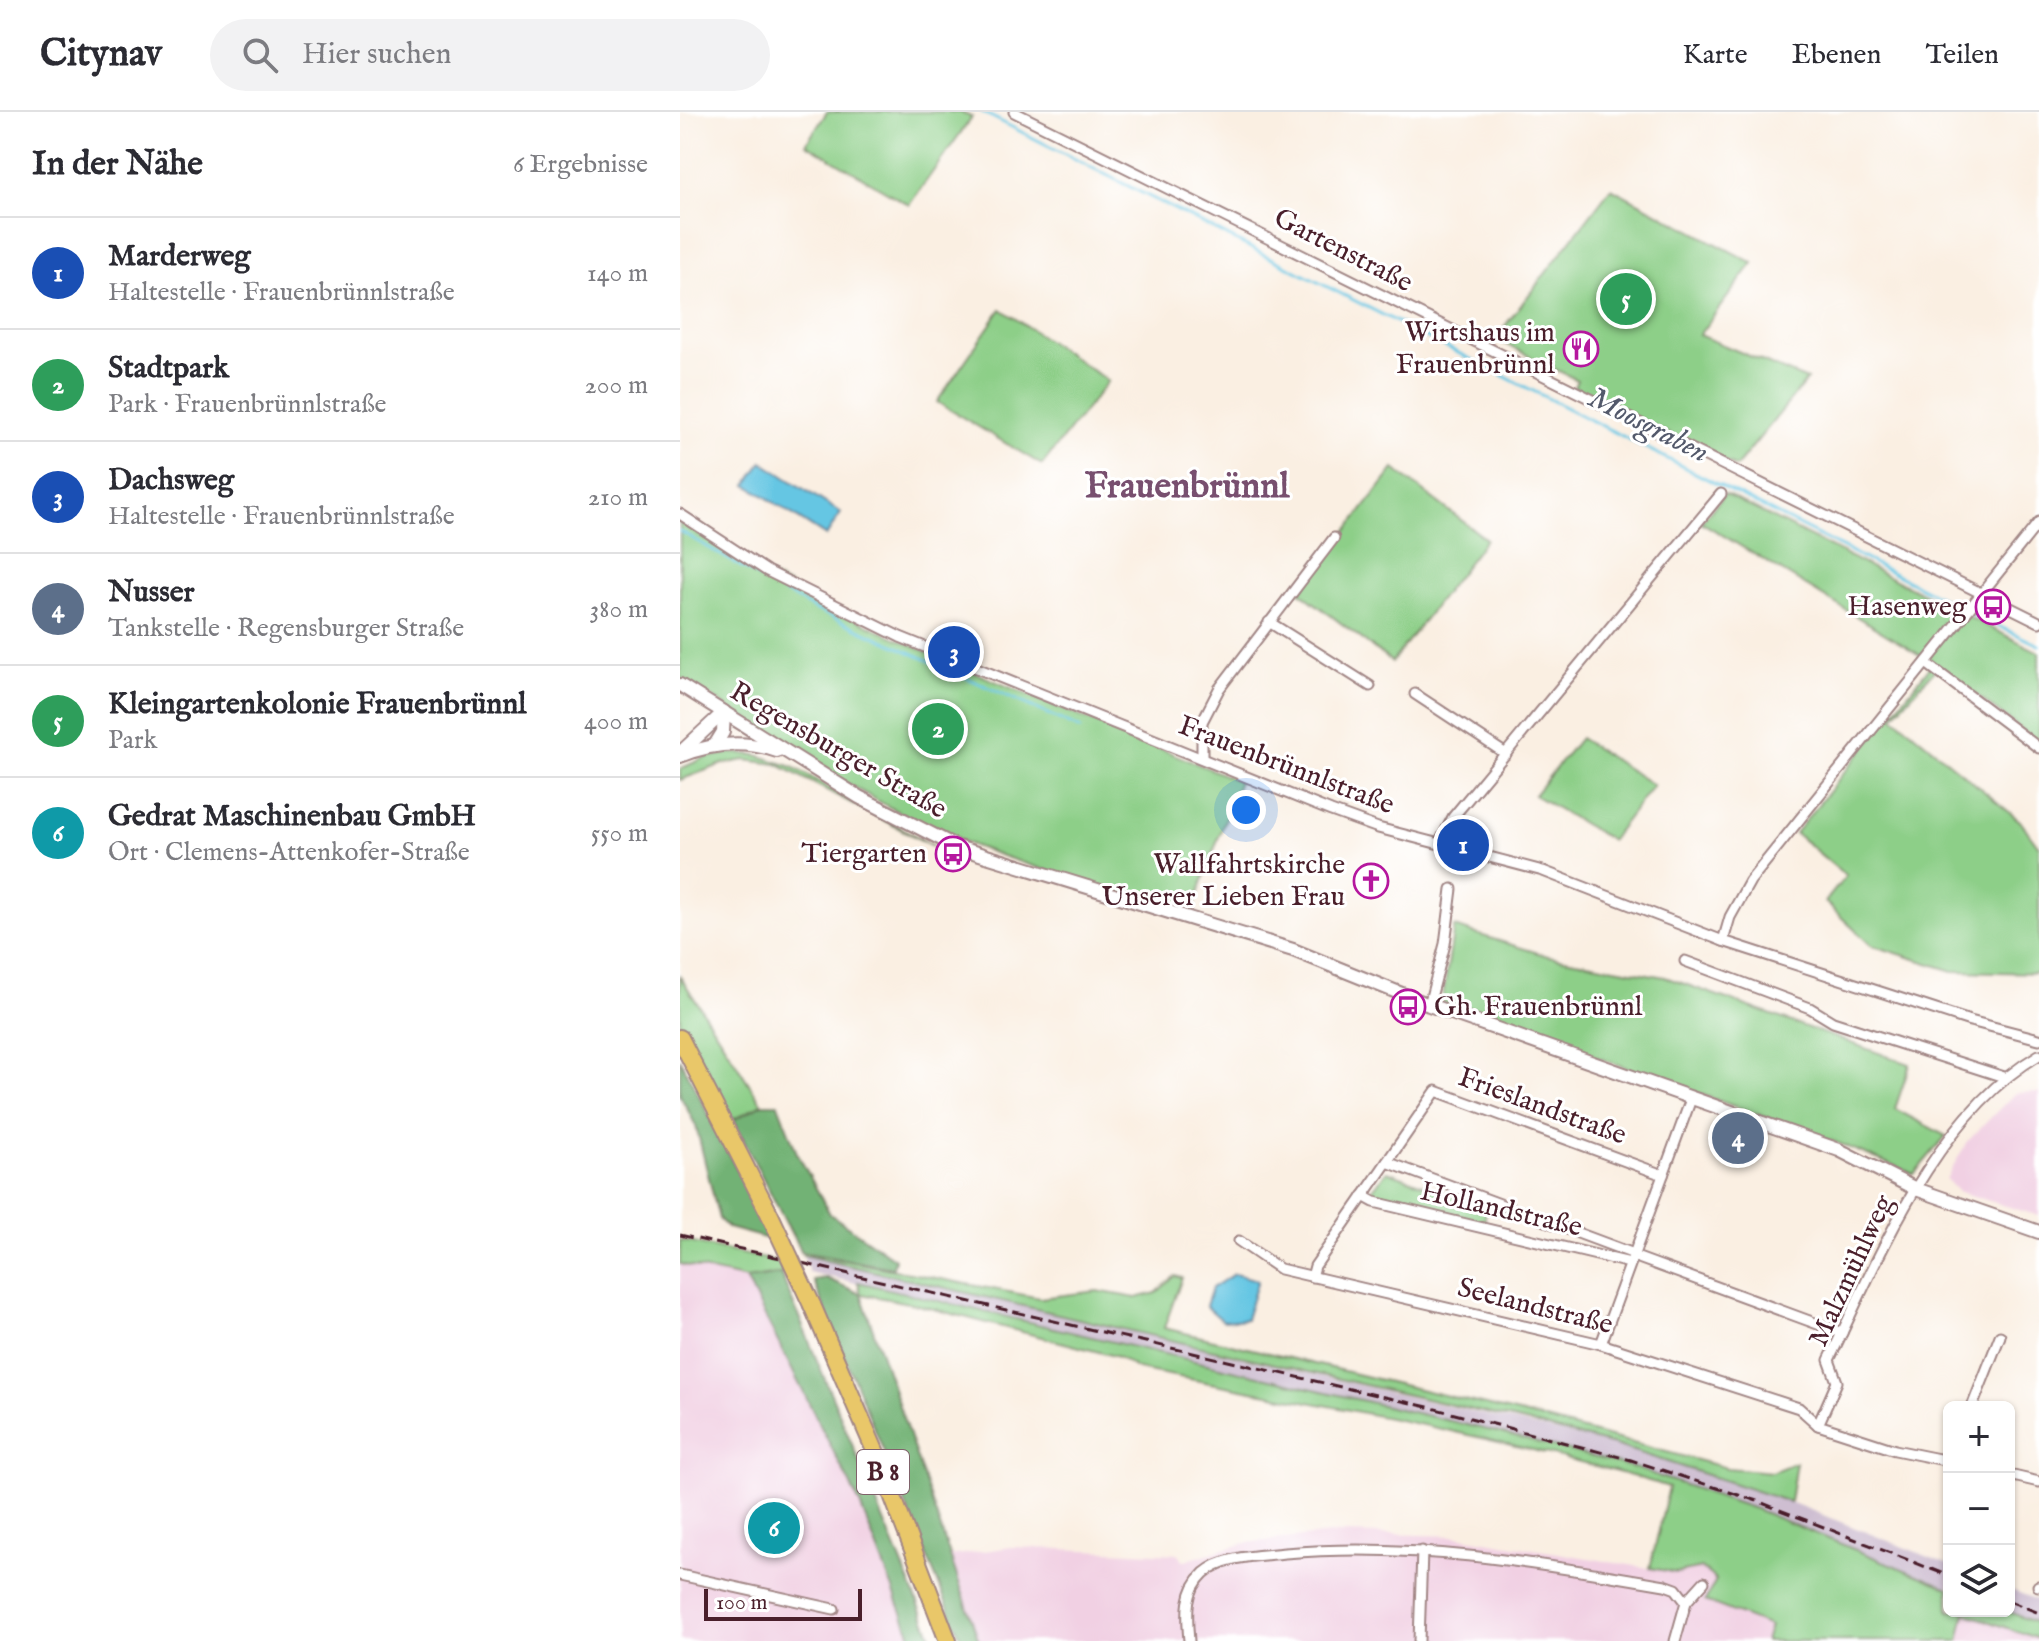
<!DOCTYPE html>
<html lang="de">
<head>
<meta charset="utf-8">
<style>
  body { margin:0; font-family:"IM FELL English",serif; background:#f2f2f3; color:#2b2b33 }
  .controls { position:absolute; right:24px; bottom:24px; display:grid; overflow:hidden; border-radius:12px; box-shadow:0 2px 6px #0004 }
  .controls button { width:72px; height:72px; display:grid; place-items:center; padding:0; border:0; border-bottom:2px solid #e1e1e2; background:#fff; color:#2b2b33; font:40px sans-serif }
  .scale { position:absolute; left:24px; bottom:20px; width:158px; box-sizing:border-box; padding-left:8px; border:4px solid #4a1f2b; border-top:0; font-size:22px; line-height:28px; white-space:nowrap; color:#4a1f2b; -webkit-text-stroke:6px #fff; paint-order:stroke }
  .you { position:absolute; left:566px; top:698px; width:28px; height:28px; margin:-20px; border:6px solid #fff; border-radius:50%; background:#1a73e8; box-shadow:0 0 0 12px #1a73e833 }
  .badge { display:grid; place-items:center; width:52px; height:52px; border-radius:50%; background:#b5179e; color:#fff; font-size:26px; font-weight:700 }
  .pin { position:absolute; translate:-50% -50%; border:4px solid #fff; box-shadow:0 2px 8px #0006 }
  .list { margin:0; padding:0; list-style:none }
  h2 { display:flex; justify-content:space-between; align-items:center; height:104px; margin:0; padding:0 32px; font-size:34px }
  h2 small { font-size:26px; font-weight:400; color:#7c7c81 }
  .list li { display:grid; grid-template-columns:52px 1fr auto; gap:24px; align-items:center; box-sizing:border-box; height:112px; padding:0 32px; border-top:2px solid #e1e1e2 }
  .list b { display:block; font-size:30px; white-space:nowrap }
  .list p { margin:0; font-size:26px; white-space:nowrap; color:#7c7c81 }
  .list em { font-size:26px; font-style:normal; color:#7c7c81 }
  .icon { flex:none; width:44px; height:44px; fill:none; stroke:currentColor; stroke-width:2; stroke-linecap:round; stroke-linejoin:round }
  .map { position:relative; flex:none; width:1359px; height:1529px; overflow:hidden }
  header { display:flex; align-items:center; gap:48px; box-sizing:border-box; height:112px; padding:0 40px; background:#fff; border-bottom:2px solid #e1e1e2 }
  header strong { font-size:38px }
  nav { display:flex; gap:44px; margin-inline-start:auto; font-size:28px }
  .search { width:560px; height:72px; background:#f2f2f3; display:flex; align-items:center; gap:20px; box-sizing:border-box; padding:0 28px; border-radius:44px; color:#7c7c81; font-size:30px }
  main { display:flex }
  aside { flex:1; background:#fff }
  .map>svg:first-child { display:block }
  .built { fill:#f1d0e3 }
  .industrial { fill:#cebed1 }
  .green { fill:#8dcf88; stroke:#6c775a; stroke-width:2 }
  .forest { fill:#72b274; stroke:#5e6850; stroke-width:2 }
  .water { fill:#65c6e3; stroke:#587287; stroke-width:2 }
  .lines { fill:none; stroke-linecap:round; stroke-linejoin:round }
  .stream { stroke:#65c6e3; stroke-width:3 }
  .minor-casing { stroke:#a28786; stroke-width:13 }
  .tertiary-casing { stroke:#a28786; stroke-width:16 }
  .primary-casing { stroke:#a28786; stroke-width:20 }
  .minor { stroke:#fff; stroke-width:9 }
  .tertiary { stroke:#fff; stroke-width:12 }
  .primary { stroke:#e9c769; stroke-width:16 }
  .rail { stroke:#4a1f2b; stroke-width:3; stroke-dasharray:12 6; stroke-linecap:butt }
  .primary-bridge-casing { stroke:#a28786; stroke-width:20; stroke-linecap:butt }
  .primary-bridge { stroke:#e9c769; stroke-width:16 }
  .labels { text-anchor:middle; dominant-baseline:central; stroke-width:6; stroke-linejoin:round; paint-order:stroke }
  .shield { fill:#fff; stroke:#80626b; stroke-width:2 }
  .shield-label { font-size:26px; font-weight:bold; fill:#4a1f2b }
  .street-label { font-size:28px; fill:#4a1f2b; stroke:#fff }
  .poi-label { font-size:28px; fill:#4a1f2b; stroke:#fff; text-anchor:end }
  .water-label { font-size:30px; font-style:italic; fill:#53596b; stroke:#fff }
  .district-label { font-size:36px; font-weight:bold; fill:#784f6f; stroke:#fff }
</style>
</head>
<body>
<header>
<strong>Citynav</strong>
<div class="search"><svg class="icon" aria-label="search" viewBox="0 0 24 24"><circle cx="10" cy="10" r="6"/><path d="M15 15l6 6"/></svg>Hier suchen</div>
<nav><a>Karte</a><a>Ebenen</a><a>Teilen</a></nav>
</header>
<main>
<aside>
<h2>In der Nähe<small>6 Ergebnisse</small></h2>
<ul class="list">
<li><span class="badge" style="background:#1a4fb4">1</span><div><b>Marderweg</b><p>Haltestelle · Frauenbrünnlstraße</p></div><em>140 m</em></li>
<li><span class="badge" style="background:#2e9e5b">2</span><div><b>Stadtpark</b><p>Park · Frauenbrünnlstraße</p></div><em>200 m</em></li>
<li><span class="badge" style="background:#1a4fb4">3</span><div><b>Dachsweg</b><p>Haltestelle · Frauenbrünnlstraße</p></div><em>210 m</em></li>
<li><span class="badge" style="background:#5c6f8a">4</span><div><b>Nusser</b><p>Tankstelle · Regensburger Straße</p></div><em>380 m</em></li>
<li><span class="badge" style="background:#2e9e5b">5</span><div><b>Kleingartenkolonie Frauenbrünnl</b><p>Park</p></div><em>400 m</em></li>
<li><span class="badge" style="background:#0f9aa8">6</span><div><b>Gedrat Maschinenbau GmbH</b><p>Ort · Clemens-Attenkofer-Straße</p></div><em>550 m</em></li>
</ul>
</aside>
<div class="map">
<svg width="1359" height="1529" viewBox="0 0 1359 1529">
  <rect width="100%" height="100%" fill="#fff"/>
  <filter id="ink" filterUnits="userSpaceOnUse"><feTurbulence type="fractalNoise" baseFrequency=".0125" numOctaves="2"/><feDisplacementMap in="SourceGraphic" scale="16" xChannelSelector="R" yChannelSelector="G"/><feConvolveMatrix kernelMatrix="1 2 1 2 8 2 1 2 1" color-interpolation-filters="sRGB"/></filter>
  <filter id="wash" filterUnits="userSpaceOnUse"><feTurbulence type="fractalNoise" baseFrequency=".006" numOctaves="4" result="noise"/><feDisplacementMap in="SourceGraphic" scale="32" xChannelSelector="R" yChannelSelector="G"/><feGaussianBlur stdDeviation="1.8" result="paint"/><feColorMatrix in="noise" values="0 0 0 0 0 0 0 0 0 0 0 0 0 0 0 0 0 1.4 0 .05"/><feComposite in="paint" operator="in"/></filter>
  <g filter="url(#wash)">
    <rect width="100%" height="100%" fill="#faefe2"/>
    <!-- built -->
    <g class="built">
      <polygon points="1359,980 1359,1104 1277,1079 1266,1067 1287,1030 1335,981"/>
      <polygon points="0,1152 66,1167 179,1390 233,1529 0,1529"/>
      <polygon points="661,1421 776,1424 997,1461 1022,1456 1036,1468 1025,1489 1090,1514 1085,1529 299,1529 269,1444 332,1435 499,1442 503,1449 566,1431"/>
      <polygon points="1285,1501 1359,1527 1359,1529 1279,1529"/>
    </g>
    <!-- industrial -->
    <g class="industrial">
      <polygon points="123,1143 938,1334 1110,1390 1269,1453 1269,1476 1075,1397 897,1341 129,1160"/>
      <polygon points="1329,1477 1359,1489 1359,1512 1327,1499"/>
    </g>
    <!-- green -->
    <g class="green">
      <polygon points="147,0 279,0 292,5 229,93 126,32"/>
      <polygon points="931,76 1073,151 1019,223 1127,268 1056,355 894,275 897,268 815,227"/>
      <polygon points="321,197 428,269 362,353 257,290"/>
      <polygon points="714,357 806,427 712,550 620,480"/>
      <polygon points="1045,382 1359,540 1359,631 1258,554 1213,604 1340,709 1359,735 1359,861 1273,859 1191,833 1145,790 1166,764 1115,721 1253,551 1021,410"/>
      <path d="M0 411C174 521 369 590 559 669L512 799C434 777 354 758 279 728 180 688 90 621 0 565Z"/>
      <polygon points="900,626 973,673 931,728 854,683"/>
      <polygon points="51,641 77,643 113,655 268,742 97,652 65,648 43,652 0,668 0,657 24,646"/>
      <polygon points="774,815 868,844 985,865 1230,952 1215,997 1266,1024 1234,1062 1163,1033 762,890"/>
      <polygon points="0,864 82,992 53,1008 0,912"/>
      <polygon points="707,1059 807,1096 804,1111 696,1085 692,1078"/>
      <polygon points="0,1128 99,1150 104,1161 66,1167 0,1152"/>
      <polygon points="121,1140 360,1186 417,1179 456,1186 476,1181 495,1164 502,1166 484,1216 843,1302 1047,1356 1092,1360 1116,1350 1110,1390 938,1334 845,1310 123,1143"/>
      <path d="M178 1170 808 1318 951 1355 1075 1397 1269 1476V1499H1327L1359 1512V1527L1285 1501 1279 1529H1085L1090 1514 1025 1489 1036 1468 1022 1456 997 1461 970 1456 989 1375C815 1322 635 1292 458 1257L438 1245 234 1192 181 1182Z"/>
    </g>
    <!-- forest -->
    <g class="forest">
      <polygon points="0,947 64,1071 88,1127 48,1116 39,1107 16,1014 0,983"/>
      <polygon points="82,992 98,992 117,1041 150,1102 215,1147 213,1156 121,1140 53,1008"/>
      <polygon points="101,1162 254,1529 233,1529 179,1390 66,1167"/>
      <polygon points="146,1166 181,1182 299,1529 282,1529 133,1168"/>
    </g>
    <!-- water -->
    <g class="water">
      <polygon points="82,350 161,401 146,424 67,373"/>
      <polygon points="554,1162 578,1168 566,1207 543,1209 526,1194 532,1176"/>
    </g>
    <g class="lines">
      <!-- stream -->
      <g class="stream">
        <polyline points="302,0 1284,497"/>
        <polyline points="0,419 134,497 401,617"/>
        <polyline points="1290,501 1359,533"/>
      </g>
    </g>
  </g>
  <g filter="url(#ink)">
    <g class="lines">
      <!-- minor casing -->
      <g class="minor-casing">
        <g id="minor">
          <polyline points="334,0 1359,510"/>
          <polyline points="0,402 87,459 220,525 651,699 698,716 863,759 1043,829 1290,909 1359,927"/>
          <polyline points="589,510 690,574"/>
          <polyline points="1246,551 1359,636"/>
          <polyline points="735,582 826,642"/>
          <polyline points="522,646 522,610 539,577 654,426"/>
          <polyline points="760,730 773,705 1041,382"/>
          <polyline points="1043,829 1050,805 1070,769 1359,410"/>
          <polyline points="1005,849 1130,896 1153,910 1324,965"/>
          <polyline points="749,893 765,832 772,777"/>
          <polyline points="707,1050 954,1142"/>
          <polyline points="683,1084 694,1090 950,1151"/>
          <polyline points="559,1129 600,1157 921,1232 1119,1296 1138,1313"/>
          <polyline points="953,1144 1162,1221"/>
          <polyline points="632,1165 635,1154 756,979 983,1063"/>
          <polyline points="921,1232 1011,987"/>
          <polyline points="1292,1295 1320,1224"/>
          <path d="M1269 1349 1215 1338 1138 1313 1157 1270 1149 1248C1200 1143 1255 1004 1359 943"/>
          <polyline points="1329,1363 1359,1370"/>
          <polyline points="0,1463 154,1497"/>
          <polyline points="1358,1474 1359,1474"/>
          <polyline points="1006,1490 1024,1470"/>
          <path d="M509 1529C507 1504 504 1480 524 1461 545 1443 580 1444 605 1441 735 1430 858 1451 985 1473L996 1477 1006 1490"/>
          <polyline points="739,1529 742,1439"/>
          <polyline points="995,1529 1006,1490"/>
        </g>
      </g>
      <!-- tertiary casing -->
      <g class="tertiary-casing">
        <g id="tertiary">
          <polyline points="0,573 179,685 277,735 613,838 749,893 1159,1038 1236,1077 1359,1120"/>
          <polyline points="35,633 43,620 44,600"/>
          <polyline points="0,641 44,600"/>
          <path d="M0 644C32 631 64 628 97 639"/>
        </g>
      </g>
      <!-- primary casing -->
      <g class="primary-casing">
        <g id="primary">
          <polyline points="0,926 90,1103"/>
          <polyline points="132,1193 196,1341 268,1529"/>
        </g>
      </g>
      <!-- minor -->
      <use href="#minor" class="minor"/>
      <!-- tertiary -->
      <use href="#tertiary" class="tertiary"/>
      <!-- primary -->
      <use href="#primary" class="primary"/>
      <!-- rail -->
      <g class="rail">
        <polyline points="0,1123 748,1295 951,1348 1077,1389 1269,1464"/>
        <polyline points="1329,1489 1359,1501"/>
      </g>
      <!-- primary-bridge casing -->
      <g class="primary-bridge-casing">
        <polyline id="primary-bridge" points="90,1103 132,1193"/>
      </g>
      <!-- primary-bridge -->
      <use href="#primary-bridge" class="primary-bridge"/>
    </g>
  </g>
  <!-- icons -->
  <defs>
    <g id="restaurant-ring" transform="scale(1.8)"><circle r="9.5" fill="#fff" stroke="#b5179e" stroke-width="1.5"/><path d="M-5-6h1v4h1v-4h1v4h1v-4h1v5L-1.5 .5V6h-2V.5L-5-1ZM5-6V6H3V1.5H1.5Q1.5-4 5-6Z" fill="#b5179e"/></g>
    <g id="bus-ring" transform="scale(1.8)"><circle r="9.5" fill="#fff" stroke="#b5179e" stroke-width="1.5"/><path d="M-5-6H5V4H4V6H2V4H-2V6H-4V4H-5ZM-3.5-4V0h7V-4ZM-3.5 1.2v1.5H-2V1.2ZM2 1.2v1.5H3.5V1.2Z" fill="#b5179e"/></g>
    <g id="church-ring" transform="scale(1.8)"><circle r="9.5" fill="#fff" stroke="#b5179e" stroke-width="1.5"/><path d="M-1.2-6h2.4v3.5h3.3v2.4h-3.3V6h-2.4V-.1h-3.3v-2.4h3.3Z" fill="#b5179e"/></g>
  </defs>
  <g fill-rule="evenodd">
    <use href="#restaurant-ring" x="901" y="237"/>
    <use href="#bus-ring" x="1313" y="495"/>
    <use href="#bus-ring" x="273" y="742"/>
    <use href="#church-ring" x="691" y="769"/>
    <use href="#bus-ring" x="728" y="895"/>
  </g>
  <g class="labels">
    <!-- shield labels -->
    <rect class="shield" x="177" y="1338" width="52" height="44" rx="6"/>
    <g class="shield-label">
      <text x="203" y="1360">B 8</text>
    </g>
    <!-- street labels -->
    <g class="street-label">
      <text transform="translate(663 139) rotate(27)">Gartenstraße</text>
      <text transform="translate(158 639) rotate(30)">Regensburger Straße</text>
      <text transform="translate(606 654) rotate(21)">Frauenbrünnlstraße</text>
      <text transform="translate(862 995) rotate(20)">Frieslandstraße</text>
      <text transform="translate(821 1098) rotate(13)">Hollandstraße</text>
      <text transform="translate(1172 1159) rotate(-65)">Malzmühlweg</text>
      <text transform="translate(855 1195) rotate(14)">Seelandstraße</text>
    </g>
    <!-- poi labels -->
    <g class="poi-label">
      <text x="875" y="221">Wirtshaus im<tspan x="875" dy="32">Frauenbrünnl</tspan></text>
      <text x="1287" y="495">Hasenweg</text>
      <text x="247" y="742">Tiergarten</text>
      <text x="665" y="753">Wallfahrtskirche<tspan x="665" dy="32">Unserer Lieben Frau</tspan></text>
      <text x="754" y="895" text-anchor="start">Gh. Frauenbrünnl</text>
    </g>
    <!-- water labels -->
    <g class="water-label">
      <text transform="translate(968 314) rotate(27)">Moosgraben</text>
    </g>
    <!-- district labels -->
    <g class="district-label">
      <text x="507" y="375">Frauenbrünnl</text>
    </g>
  </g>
</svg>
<div class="controls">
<button>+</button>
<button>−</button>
<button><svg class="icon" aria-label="layers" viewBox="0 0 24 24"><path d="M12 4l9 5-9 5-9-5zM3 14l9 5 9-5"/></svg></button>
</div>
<div class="scale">100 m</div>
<div class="you"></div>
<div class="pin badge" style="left:783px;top:733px;background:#1a4fb4">1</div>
<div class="pin badge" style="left:258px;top:617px;background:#2e9e5b">2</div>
<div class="pin badge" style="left:274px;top:540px;background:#1a4fb4">3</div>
<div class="pin badge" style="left:1058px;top:1026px;background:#5c6f8a">4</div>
<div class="pin badge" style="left:946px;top:187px;background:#2e9e5b">5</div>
<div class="pin badge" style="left:94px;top:1416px;background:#0f9aa8">6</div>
</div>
</main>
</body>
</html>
